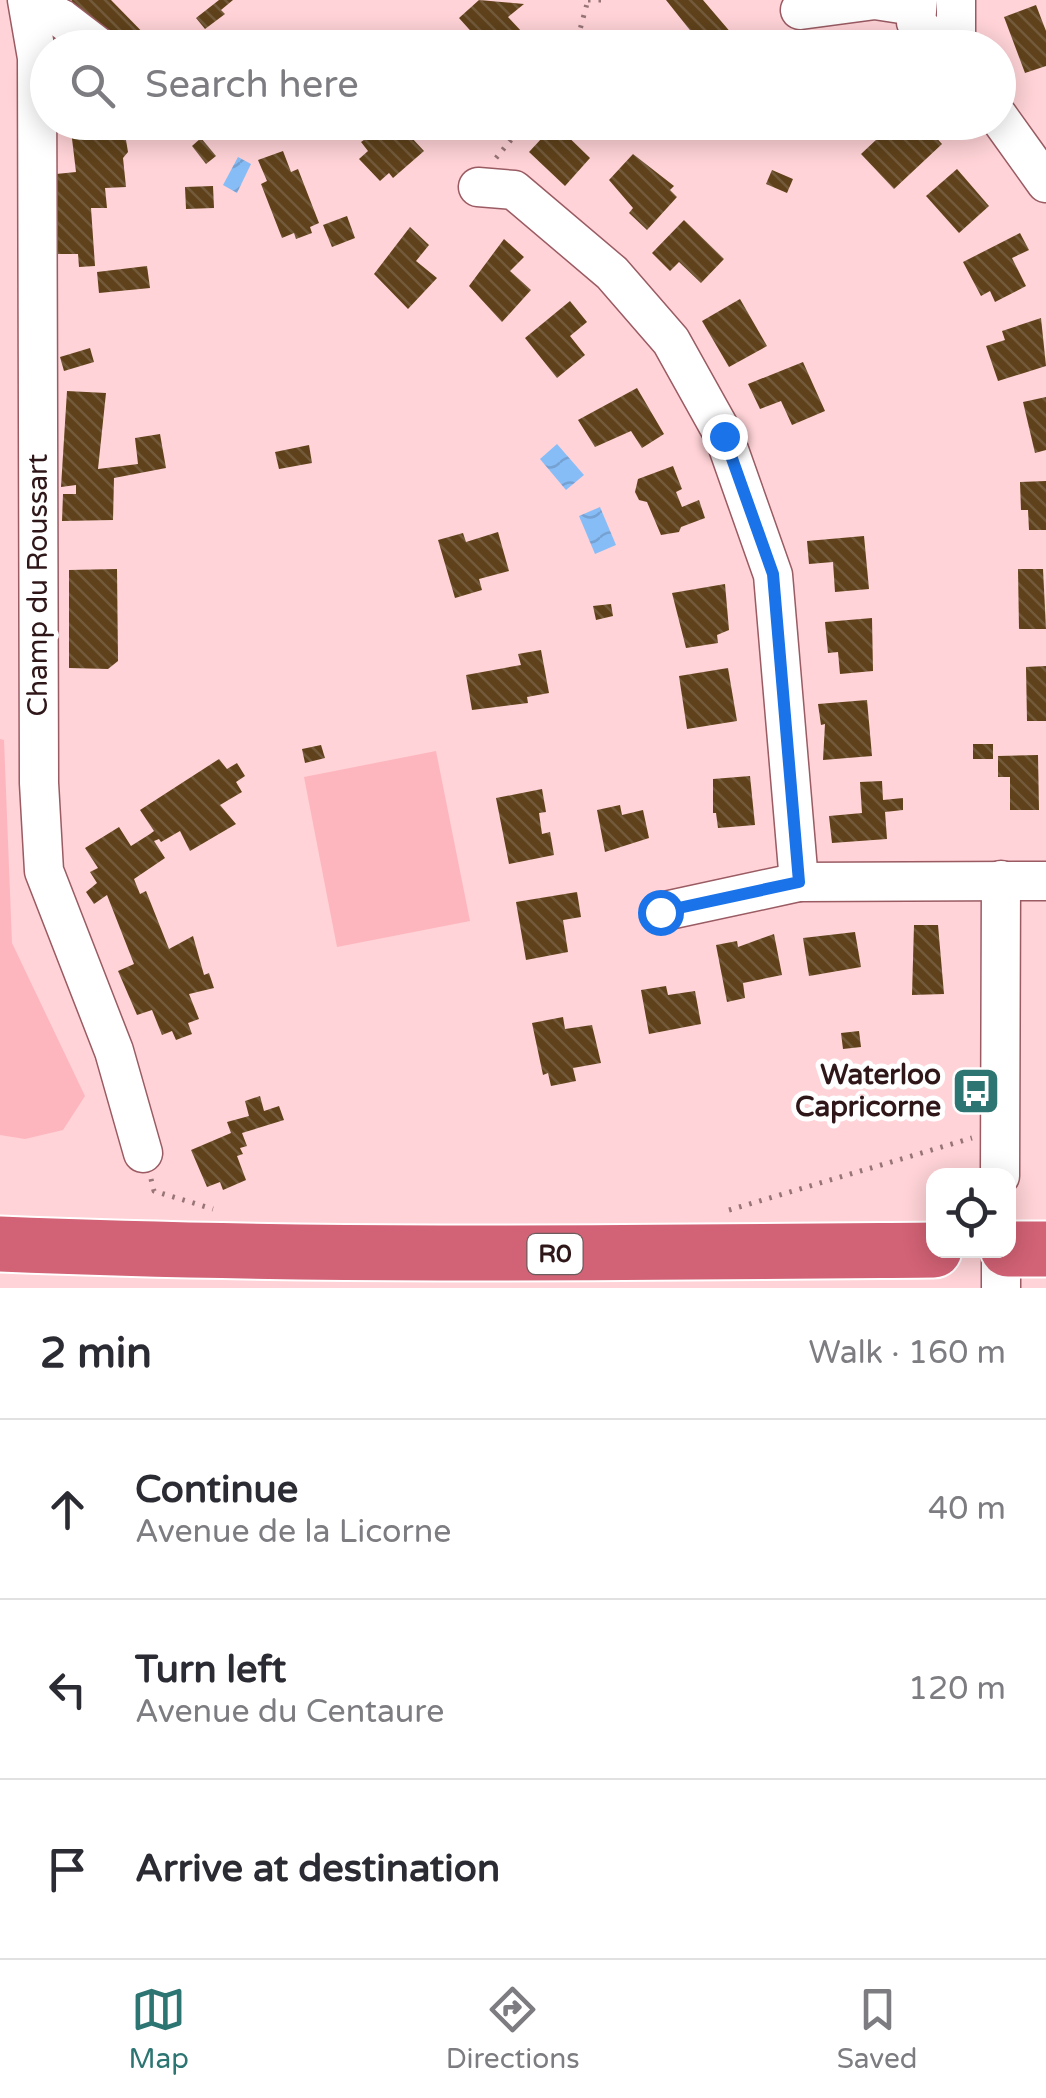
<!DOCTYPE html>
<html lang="en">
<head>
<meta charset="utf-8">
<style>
  body { margin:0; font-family:"Varela Round",sans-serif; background:#f7f7f7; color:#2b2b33 }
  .controls { position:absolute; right:30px; bottom:30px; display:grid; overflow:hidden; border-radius:20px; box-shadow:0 5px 25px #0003 }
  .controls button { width:90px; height:90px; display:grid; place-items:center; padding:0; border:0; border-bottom:2px solid #e1e1e2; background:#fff; color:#2b2b33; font:50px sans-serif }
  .stop { position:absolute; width:30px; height:30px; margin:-22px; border:8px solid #1a73e8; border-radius:50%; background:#fff }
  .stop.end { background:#1a73e8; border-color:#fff; box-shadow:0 2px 10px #0008 }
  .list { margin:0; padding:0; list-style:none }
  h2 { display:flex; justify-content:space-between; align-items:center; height:130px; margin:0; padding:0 40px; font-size:42px }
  h2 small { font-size:32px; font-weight:400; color:#7c7c81 }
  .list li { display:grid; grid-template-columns:65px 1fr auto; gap:30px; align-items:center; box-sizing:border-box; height:180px; padding:0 40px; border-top:2px solid #e1e1e2 }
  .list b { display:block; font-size:38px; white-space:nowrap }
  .list p { margin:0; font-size:32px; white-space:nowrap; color:#7c7c81 }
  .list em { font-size:32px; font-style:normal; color:#7c7c81 }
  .icon { flex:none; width:55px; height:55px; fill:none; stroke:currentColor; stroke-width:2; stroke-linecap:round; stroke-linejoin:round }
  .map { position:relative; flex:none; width:1046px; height:1288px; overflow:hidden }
  .search { position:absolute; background:#fff; box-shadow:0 5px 25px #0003; left:30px; right:30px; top:30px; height:110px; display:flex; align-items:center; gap:25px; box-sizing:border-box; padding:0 35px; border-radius:55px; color:#7c7c81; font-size:38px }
  .sheet { height:670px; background:#fff }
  nav { display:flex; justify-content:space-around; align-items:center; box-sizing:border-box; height:140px; border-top:2px solid #e1e1e2; background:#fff; font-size:28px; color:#7c7c81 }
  nav a { display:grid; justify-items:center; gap:5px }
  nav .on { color:#2c7572 }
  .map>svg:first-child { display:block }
  .green { fill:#fdb6be }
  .water { fill:url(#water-waves) }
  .building { fill:url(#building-back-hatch) }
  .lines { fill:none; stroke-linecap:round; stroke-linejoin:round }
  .minor-casing { stroke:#9a5b63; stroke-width:41 }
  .highway-casing { stroke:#fff; stroke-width:59 }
  .path { stroke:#967477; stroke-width:5; stroke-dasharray:2.5 8; stroke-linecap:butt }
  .minor { stroke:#fff; stroke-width:38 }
  .highway { stroke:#d26275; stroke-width:55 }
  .route { stroke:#1a73e8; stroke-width:12 }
  .labels { text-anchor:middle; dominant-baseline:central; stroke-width:10; stroke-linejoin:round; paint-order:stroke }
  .shield { fill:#fff; stroke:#6d5c5e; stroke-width:2.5 }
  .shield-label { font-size:25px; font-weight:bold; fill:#2f1619 }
  .street-label { font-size:28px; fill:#2f1619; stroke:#fff }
  .poi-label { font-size:28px; font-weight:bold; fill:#2f1619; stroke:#fff; text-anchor:end }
</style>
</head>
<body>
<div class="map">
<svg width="1046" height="1288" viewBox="0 0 1046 1288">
  <defs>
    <pattern id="water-waves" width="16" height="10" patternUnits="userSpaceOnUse" patternTransform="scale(2.5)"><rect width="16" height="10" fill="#87bdf7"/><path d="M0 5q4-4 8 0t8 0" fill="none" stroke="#75a2d3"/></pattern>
    <pattern id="building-back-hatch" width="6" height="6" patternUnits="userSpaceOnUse" patternTransform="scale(2.5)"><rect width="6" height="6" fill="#5f421b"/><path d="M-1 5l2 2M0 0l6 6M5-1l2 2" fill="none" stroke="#735a3b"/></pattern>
  </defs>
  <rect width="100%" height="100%" fill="#ffd3d7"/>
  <!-- green -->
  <g class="green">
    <polygon points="0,739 4,740 12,943 85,1096 63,1130 25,1139 0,1135"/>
    <polygon points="436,751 470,921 337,947 304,777"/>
  </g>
  <!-- water -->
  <g class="water">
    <polygon points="238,157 251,164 237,193 223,185"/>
    <polygon points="557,444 584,475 566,490 540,459"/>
    <polygon points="600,507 616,545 595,554 579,516"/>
  </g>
  <!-- building -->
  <g class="building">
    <polygon points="72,0 111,0 158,48 110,48 68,5"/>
    <polygon points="219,0 233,0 221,10 225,14 205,29 196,18"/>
    <polygon points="479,0 524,4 508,17 523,33 510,44 513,48 486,48 459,18"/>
    <polygon points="666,0 703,0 744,48 687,48 697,39"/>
    <polygon points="1036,5 1046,31 1046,66 1025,73 1004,17"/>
    <polygon points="217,31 230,48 194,48 205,39"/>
    <polygon points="70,122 123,122 128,152 123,158 126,187 105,188 107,208 91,208 95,266 79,267 78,254 58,254 56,174 76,172"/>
    <polygon points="390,122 397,122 424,151 393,178 389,173 380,181 359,159 368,151 361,142"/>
    <polygon points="436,122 464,122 450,136"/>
    <polygon points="905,122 922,122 942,144 894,189 861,154 893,124 898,130"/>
    <polygon points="555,124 590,158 565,186 529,152"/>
    <polygon points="201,138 216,156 206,164 192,146"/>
    <polygon points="283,151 291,172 298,169 319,223 310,227 312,233 296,239 294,233 282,238 261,184 267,181 258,160"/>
    <polygon points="633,154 674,186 670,190 677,197 647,230 629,213 633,208 609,180"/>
    <polygon points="957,169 989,206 959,233 926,196"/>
    <polygon points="772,170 793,179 787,193 766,184"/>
    <polygon points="213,186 214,208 186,209 185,187"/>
    <polygon points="347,216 355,238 332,247 323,225"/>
    <polygon points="684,220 724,259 701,283 679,262 670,271 652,253"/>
    <polygon points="410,227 429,245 416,261 437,278 408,309 374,274"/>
    <polygon points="1020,233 1029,250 1012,258 1026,286 995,302 990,291 981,296 963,262"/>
    <polygon points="504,239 524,257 510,271 531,290 502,322 469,286"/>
    <polygon points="147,266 150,288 99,293 97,272"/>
    <polygon points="740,299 767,346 729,367 702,321"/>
    <polygon points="570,301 587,322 570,336 585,355 557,378 525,338"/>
    <polygon points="1041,318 1046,366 998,381 986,346 1005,340 1002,331"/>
    <polygon points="90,348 94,362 64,371 60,357"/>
    <polygon points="803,362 825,411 792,425 781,401 760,409 748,384"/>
    <polygon points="637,388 664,434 642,448 631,431 595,447 578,420"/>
    <polygon points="67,391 106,393 98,469 138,464 135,438 160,434 166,468 114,478 113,520 62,521 63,494 76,494 76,485 61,487"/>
    <polygon points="1046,397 1046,450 1035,453 1023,402"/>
    <polygon points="309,445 312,463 279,469 275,452"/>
    <polygon points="673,466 682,489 676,492 682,507 699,500 705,518 681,527 679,532 661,535 647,502 639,500 635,492 638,479"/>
    <polygon points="1046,481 1046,530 1029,530 1028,510 1021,510 1020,482"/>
    <polygon points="498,532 509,571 479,579 482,590 455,598 438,540 463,533 466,542"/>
    <polygon points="864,536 869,589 835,592 833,562 809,564 807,541"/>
    <polygon points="117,569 118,661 108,669 69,668 69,570"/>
    <polygon points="1018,569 1043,569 1046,629 1019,629"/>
    <polygon points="725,584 729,630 717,635 718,643 686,648 672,593"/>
    <polygon points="611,604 613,616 596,620 593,606"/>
    <polygon points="872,618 873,671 840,674 838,652 828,653 825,622"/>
    <polygon points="541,650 549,693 527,697 528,703 472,710 466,675 521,665 518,654"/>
    <polygon points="1046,666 1046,721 1027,721 1026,667"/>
    <polygon points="728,668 737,721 687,729 679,676"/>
    <polygon points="867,700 872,756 823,760 825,724 821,725 818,704"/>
    <rect x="973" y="744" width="20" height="15"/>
    <polygon points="321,745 325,758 305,763 302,749"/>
    <polygon points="1038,755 1039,810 1010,810 1010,777 998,777 998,756"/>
    <polygon points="219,759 227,769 237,763 245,776 236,782 242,792 220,805 236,824 190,851 180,831 161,842 159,839 154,841 165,858 134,879 140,894 146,891 169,949 193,936 204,975 209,973 214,988 189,994 199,1019 188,1023 192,1034 176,1040 172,1031 162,1035 152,1010 137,1015 118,971 134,964 107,895 94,904 86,892 97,883 90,872 98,868 85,848 119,827 131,846 150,834 154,831 140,810"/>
    <polygon points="750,776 755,825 718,828 716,813 713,813 713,779"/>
    <polygon points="882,781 883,800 903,798 903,810 885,812 887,839 832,843 829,816 862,813 860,782"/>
    <polygon points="542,789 546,812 539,813 542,834 550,832 554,855 509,864 496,798"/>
    <polygon points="620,805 622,815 643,810 649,838 605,852 597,810"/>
    <polygon points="577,892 581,917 563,920 568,952 526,960 516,902"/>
    <polygon points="914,925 938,925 944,994 912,995"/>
    <polygon points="855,932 861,967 809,976 803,938"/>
    <polygon points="774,934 782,975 743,983 745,998 727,1002 716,945 737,941 738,947"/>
    <polygon points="666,986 668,995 695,991 701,1024 649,1034 641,990"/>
    <polygon points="563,1017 565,1029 592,1025 601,1063 573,1068 576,1081 551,1086 548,1073 543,1075 532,1023"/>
    <polygon points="859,1031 861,1047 843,1049 841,1033"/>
    <polygon points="260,1096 264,1111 279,1106 284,1120 242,1133 247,1146 240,1148 243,1154 237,1156 246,1180 223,1190 220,1182 207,1187 191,1150 231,1133 227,1122 249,1116 245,1101"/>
  </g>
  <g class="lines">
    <!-- minor casing -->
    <g class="minor-casing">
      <g id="minor">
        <polyline points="27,0 37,58 39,783 44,871 114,1051 143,1153"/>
        <polyline points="918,0 916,22 939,48"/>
        <polyline points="956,0 956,48"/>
        <polyline points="29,2 62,19 100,48"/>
        <polyline points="800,10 875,0 914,6"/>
        <polyline points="998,116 1046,183"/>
        <polyline points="478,187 514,190 612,273 671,341 724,436 773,575 799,882"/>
        <polyline points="660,912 799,882 1046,881"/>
        <polyline points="1000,1176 1001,880"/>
        <polyline points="1001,1250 1001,1288"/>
      </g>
    </g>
    <!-- highway casing -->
    <g class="highway-casing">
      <g id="highway">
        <path d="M0 1244C311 1257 622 1253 934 1250"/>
        <polyline points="1008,1249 1046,1249"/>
      </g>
    </g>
    <!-- path -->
    <g class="path">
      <polyline points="588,0 607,0"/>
      <polyline points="575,48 588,0"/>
      <polyline points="496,158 526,122"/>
      <polyline points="151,1179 154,1191 213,1209"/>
      <polyline points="729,1210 972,1138"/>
    </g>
    <!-- minor -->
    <use href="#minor" class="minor"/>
    <!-- highway -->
    <use href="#highway" class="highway"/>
  </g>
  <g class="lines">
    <!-- route -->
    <polyline class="route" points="660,912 799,882 773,574 724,436"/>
  </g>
  <!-- icons -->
  <defs>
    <g id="bus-square" transform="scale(2.5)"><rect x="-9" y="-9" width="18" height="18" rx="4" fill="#2c7572" stroke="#fff"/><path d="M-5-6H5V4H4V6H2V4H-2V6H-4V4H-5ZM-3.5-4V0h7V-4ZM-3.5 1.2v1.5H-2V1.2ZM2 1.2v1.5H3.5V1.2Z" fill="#fff"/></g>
  </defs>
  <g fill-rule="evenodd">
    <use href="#bus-square" x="976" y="1091"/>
  </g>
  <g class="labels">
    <!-- shield labels -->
    <rect class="shield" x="527.5" y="1234" width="55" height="40" rx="8"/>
    <g class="shield-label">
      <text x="555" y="1254">R0</text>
    </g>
    <!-- street labels -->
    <g class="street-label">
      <text transform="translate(38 585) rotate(-90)">Champ du Roussart</text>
    </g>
    <!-- poi labels -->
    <g class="poi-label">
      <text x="941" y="1075">Waterloo<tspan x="941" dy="32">Capricorne</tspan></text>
    </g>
  </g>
</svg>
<div class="controls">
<button><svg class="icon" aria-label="locate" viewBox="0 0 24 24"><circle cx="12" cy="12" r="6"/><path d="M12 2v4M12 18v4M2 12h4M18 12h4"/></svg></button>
</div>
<div class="stop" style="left:660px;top:912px"></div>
<div class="stop end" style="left:724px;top:436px"></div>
<div class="search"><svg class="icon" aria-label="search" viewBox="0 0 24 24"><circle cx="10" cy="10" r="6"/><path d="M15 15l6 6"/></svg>Search here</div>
</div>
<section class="sheet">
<h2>2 min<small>Walk · 160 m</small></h2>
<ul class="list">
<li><svg class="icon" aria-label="ahead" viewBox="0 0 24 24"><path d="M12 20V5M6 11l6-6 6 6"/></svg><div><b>Continue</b><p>Avenue de la Licorne</p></div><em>40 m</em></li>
<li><svg class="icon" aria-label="left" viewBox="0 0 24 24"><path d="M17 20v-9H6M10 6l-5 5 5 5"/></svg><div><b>Turn left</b><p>Avenue du Centaure</p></div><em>120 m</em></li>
<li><svg class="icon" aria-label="arrive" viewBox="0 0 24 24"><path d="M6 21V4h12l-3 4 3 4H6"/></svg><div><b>Arrive at destination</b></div></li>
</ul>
</section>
<nav>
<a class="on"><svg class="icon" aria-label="map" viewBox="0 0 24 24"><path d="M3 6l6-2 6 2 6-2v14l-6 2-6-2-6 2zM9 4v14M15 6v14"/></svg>Map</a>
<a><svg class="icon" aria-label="directions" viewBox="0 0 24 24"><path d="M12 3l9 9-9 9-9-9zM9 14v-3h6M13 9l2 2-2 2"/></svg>Directions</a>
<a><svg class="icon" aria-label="saved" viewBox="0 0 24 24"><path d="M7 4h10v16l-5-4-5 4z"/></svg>Saved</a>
</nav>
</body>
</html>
